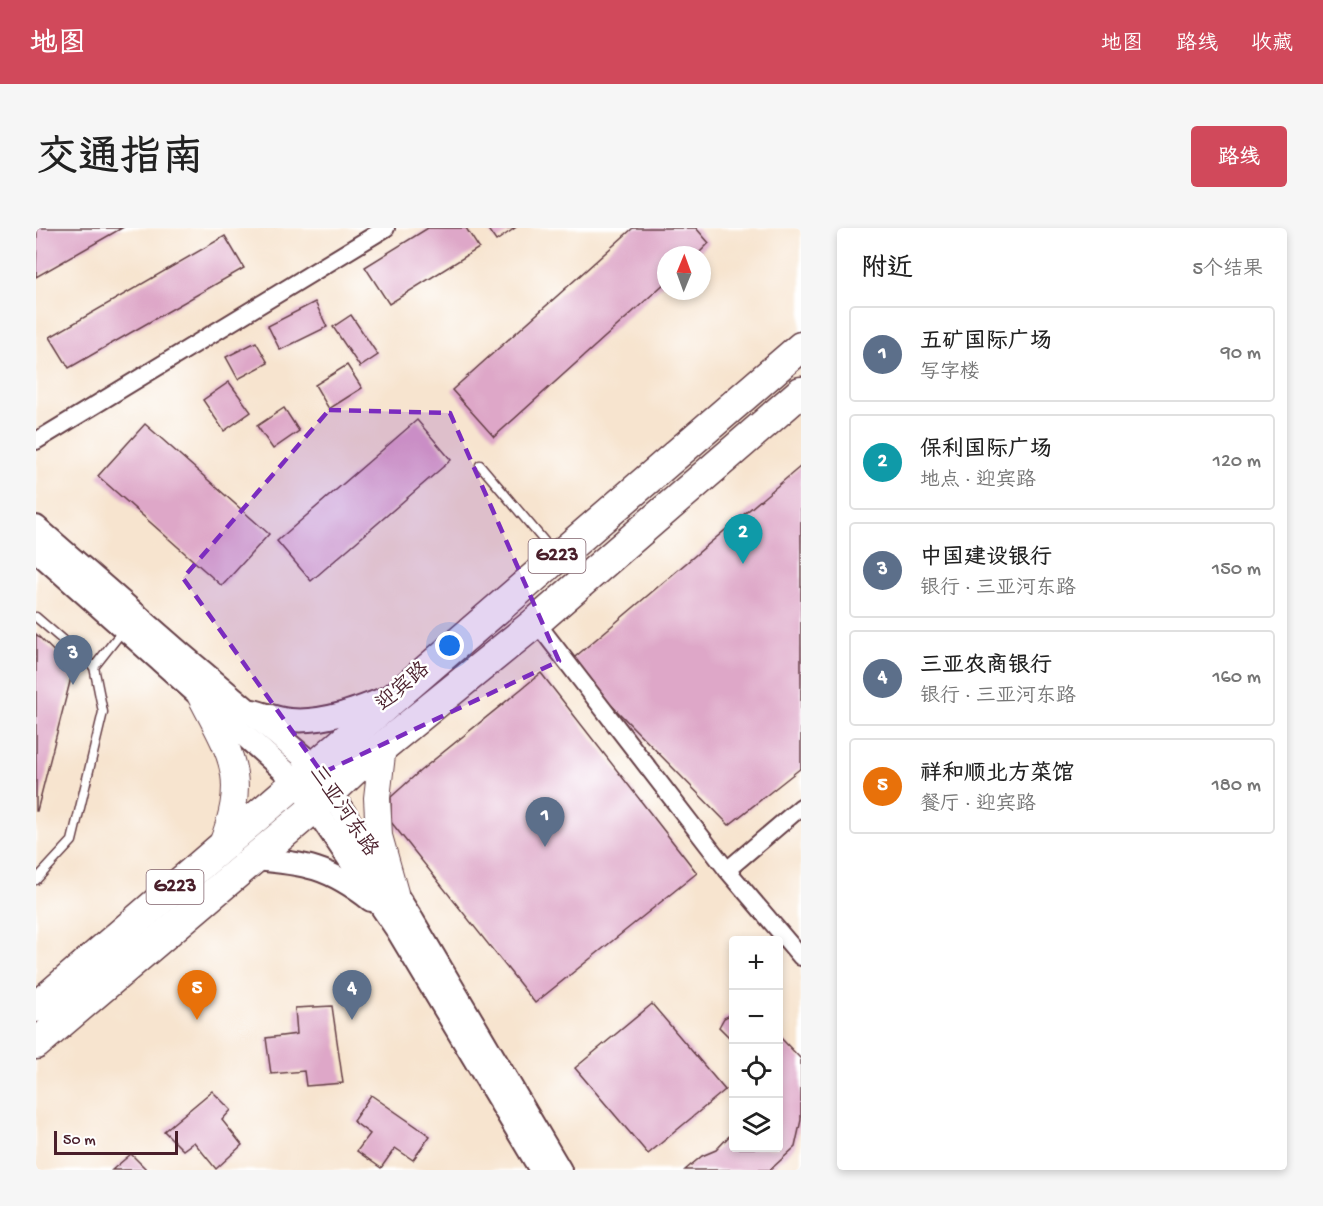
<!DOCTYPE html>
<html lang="zh">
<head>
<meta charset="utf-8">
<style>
  body { margin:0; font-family:"Gochi Hand","LXGW WenKai TC",sans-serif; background:#f6f6f6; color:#222 }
  .controls { position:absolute; right:18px; bottom:18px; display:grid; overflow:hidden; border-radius:6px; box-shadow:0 3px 9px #0003 }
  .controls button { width:54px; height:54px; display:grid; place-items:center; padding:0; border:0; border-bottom:2px solid #e0e0e0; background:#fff; color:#222; font:30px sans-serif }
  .compass { position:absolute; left:621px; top:18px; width:54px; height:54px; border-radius:50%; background:#fff; box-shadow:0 3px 9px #0003; rotate:1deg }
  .scale { position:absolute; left:18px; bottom:15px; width:124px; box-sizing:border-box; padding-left:6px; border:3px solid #4a1f2b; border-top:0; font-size:16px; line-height:21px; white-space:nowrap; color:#4a1f2b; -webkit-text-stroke:4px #fff; paint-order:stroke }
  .you { position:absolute; left:414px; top:418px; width:21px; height:21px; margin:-15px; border:4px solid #fff; border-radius:50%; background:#1a73e8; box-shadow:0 0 0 9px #1a73e833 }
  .badge { display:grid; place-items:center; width:39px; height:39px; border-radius:50%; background:#d1495b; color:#fff; font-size:20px; font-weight:700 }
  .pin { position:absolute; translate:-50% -50px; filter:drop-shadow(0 2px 3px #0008) }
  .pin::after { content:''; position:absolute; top:32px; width:21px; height:18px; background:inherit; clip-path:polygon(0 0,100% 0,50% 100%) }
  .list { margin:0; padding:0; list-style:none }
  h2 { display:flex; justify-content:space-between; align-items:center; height:78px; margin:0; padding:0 24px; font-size:26px }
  h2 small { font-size:20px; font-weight:400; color:#767676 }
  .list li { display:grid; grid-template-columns:39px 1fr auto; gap:18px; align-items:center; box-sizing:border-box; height:96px; margin:0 12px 12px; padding:0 12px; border:2px solid #e0e0e0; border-radius:6px }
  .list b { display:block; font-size:22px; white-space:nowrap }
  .list p { margin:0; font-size:20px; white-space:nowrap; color:#767676 }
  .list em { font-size:20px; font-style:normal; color:#767676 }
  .icon { flex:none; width:33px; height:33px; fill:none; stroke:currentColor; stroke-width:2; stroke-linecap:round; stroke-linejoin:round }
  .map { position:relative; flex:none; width:765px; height:942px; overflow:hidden; border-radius:6px }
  header { display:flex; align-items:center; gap:36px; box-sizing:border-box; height:84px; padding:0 30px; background:#d1495b; color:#fff }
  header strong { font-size:28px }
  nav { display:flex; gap:33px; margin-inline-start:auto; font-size:21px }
  .intro { display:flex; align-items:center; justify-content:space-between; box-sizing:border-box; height:144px; padding:0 36px }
  h1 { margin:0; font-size:42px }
  .button { padding:15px 27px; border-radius:6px; background:#d1495b; color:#fff; font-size:21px; font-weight:700 }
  main { display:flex; gap:36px; padding:0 36px }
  aside { flex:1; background:#fff; border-radius:6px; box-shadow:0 3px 9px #0003 }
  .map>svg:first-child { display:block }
  .building { fill:#dea7c8 }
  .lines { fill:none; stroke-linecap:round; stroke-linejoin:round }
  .lane-casing { stroke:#643d44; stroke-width:11 }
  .street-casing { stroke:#643d44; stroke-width:20 }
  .secondary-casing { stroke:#643d44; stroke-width:26 }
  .primary-casing { stroke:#643d44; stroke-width:28 }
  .highway-casing { stroke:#643d44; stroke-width:33 }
  .lane { stroke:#fff; stroke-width:8 }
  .street { stroke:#fff; stroke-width:16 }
  .secondary { stroke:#fff; stroke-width:22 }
  .primary { stroke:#fff; stroke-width:26 }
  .highway { stroke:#fff; stroke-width:30 }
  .marked { fill:#7b2cbf; fill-opacity:0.2; stroke:#7b2cbf; stroke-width:4.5; stroke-dasharray:12 8; stroke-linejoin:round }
  .labels { text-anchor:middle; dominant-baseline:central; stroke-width:5; stroke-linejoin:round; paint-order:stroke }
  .shield { fill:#fff; stroke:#80626b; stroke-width:1.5 }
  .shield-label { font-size:20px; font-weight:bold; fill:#4a1f2b }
  .street-label { font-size:21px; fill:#4a1f2b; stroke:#fff }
</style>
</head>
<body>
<header>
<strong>地图</strong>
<nav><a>地图</a><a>路线</a><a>收藏</a></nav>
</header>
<div class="intro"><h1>交通指南</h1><a class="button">路线</a></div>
<main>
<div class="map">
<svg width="765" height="942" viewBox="0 0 765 942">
  <rect width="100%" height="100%" fill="#fff"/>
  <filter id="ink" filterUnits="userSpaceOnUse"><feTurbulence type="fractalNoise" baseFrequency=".0167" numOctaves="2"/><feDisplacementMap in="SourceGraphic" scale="12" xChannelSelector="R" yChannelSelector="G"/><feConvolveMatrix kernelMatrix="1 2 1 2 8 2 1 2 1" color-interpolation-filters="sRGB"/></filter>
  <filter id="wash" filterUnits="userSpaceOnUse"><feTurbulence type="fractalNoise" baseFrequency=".008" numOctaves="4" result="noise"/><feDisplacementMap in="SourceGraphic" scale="24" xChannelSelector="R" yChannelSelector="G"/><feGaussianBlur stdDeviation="1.35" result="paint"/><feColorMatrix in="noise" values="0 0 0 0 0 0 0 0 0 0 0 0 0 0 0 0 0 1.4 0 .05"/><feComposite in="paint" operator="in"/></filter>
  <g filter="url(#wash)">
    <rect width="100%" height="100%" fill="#f7e4cf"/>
    <g id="blocks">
      <!-- building -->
      <g class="building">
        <polygon points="1,0 86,0 0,49"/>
        <polygon points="392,0 430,0 443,20 353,76 329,39"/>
        <polygon points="451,0 479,0 460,13"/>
        <polygon points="597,0 660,0 673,15 661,27 630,27 630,54 458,209 416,162"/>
        <polygon points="189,8 208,40 33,140 14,109"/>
        <polygon points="279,74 291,99 244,122 232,98"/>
        <polygon points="315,87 342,127 324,139 297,99"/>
        <polygon points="220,114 232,135 202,151 190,129"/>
        <polygon points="311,137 326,160 293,181 279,157"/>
        <polygon points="193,154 215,184 188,203 167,172"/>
        <polygon points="248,180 263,203 237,221 221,198"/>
        <polygon points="381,192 415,232 275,353 241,313"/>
        <polygon points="109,196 233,306 186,358 62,248"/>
        <polygon points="765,238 765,540 693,597 533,434"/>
        <polygon points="0,406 37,442 1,583 0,583"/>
        <polygon points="505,445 661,645 499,775 355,594 355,569 384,543"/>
        <polygon points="616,776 689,862 612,926 539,840"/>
        <polygon points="296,778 307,855 270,858 268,843 235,846 230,810 261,806 259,780"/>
        <polygon points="698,785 698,814 683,799 688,790"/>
        <polygon points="742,807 765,831 765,892 759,919 734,942 649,942 666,928 680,922 698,903 698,920 742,920"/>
        <polygon points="176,863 195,882 186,892 206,917 180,941 158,914 147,922 128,903"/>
        <polygon points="335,867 394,908 377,932 359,920 345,940 321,923 334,906 317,893"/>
        <polygon points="95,926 111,942 76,942"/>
      </g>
    </g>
  </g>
  <g filter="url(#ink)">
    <use href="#blocks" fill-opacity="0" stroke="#643d44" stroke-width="1.5"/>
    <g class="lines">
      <!-- lane casing -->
      <g class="lane-casing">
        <g id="lane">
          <polyline points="444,237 519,326"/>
          <polyline points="0,389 58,439"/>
          <polyline points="0,652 36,613 67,484 58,439 88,401"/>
        </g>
      </g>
      <!-- street casing -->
      <g class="street-casing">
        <g id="street">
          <polyline points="0,213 350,0"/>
          <polyline points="500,394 691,642 765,579"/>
          <polyline points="691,642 765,729"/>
        </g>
      </g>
      <!-- secondary casing -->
      <g class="secondary-casing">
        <g id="secondary">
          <polyline points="0,299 143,424 278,538 377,693 524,942"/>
          <polyline points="0,322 261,554 362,703 505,942"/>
          <path d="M217 483C229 486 242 491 254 492 287 495 320 482 350 470"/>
          <path d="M217 631C269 635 293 639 335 672"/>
        </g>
      </g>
      <!-- primary casing -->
      <g class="primary-casing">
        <g id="primary">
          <path d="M164 467C197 530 212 549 185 619"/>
          <polyline points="347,518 341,570 343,608 359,665"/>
        </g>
      </g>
      <!-- highway casing -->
      <g class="highway-casing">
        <g id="highway">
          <polyline points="0,779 765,119"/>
          <polyline points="0,816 279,579 317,543 500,394 765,164"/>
        </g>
      </g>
      <!-- lane -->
      <use href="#lane" class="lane"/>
      <!-- street -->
      <use href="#street" class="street"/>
      <!-- secondary -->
      <use href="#secondary" class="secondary"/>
      <!-- primary -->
      <use href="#primary" class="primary"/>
      <!-- highway -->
      <use href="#highway" class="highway"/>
    </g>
  </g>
  <!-- marked area -->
  <path class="marked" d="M293 182 414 185 523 433 286 545 147 350Z"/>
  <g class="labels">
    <!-- shield labels -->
    <g class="shield">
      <rect x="492.5" y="311" width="57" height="34" rx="4.5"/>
      <rect x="110.5" y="642" width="57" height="34" rx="4.5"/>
    </g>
    <g class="shield-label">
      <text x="521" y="328">G223</text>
      <text x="139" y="659">G223</text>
    </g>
    <!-- street labels -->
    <g class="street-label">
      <text transform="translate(368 460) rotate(-41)">迎宾路</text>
      <text transform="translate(306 584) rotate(56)">三亚河东路</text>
    </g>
  </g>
</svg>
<div class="controls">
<button>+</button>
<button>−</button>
<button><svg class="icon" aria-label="locate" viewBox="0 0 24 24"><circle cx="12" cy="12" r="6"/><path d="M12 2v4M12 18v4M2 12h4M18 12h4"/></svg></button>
<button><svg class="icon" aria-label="layers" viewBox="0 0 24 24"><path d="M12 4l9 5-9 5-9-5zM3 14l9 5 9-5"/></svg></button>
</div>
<svg class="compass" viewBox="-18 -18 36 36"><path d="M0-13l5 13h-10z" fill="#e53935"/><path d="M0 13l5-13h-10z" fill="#767676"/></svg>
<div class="scale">50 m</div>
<div class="you"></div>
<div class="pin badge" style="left:509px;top:619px;background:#5c6f8a">1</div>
<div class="pin badge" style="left:707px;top:336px;background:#0f9aa8">2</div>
<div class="pin badge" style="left:37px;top:457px;background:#5c6f8a">3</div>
<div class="pin badge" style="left:316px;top:792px;background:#5c6f8a">4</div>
<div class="pin badge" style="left:161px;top:792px;background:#e8710a">5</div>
</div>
<aside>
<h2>附近<small>5个结果</small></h2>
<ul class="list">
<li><span class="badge" style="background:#5c6f8a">1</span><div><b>五矿国际广场</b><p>写字楼</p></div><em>90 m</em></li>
<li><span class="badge" style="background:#0f9aa8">2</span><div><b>保利国际广场</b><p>地点 · 迎宾路</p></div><em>120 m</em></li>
<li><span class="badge" style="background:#5c6f8a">3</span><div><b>中国建设银行</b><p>银行 · 三亚河东路</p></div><em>150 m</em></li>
<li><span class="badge" style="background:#5c6f8a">4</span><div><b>三亚农商银行</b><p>银行 · 三亚河东路</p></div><em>160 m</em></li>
<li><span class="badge" style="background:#e8710a">5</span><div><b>祥和顺北方菜馆</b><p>餐厅 · 迎宾路</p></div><em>180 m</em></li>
</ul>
</aside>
</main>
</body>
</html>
